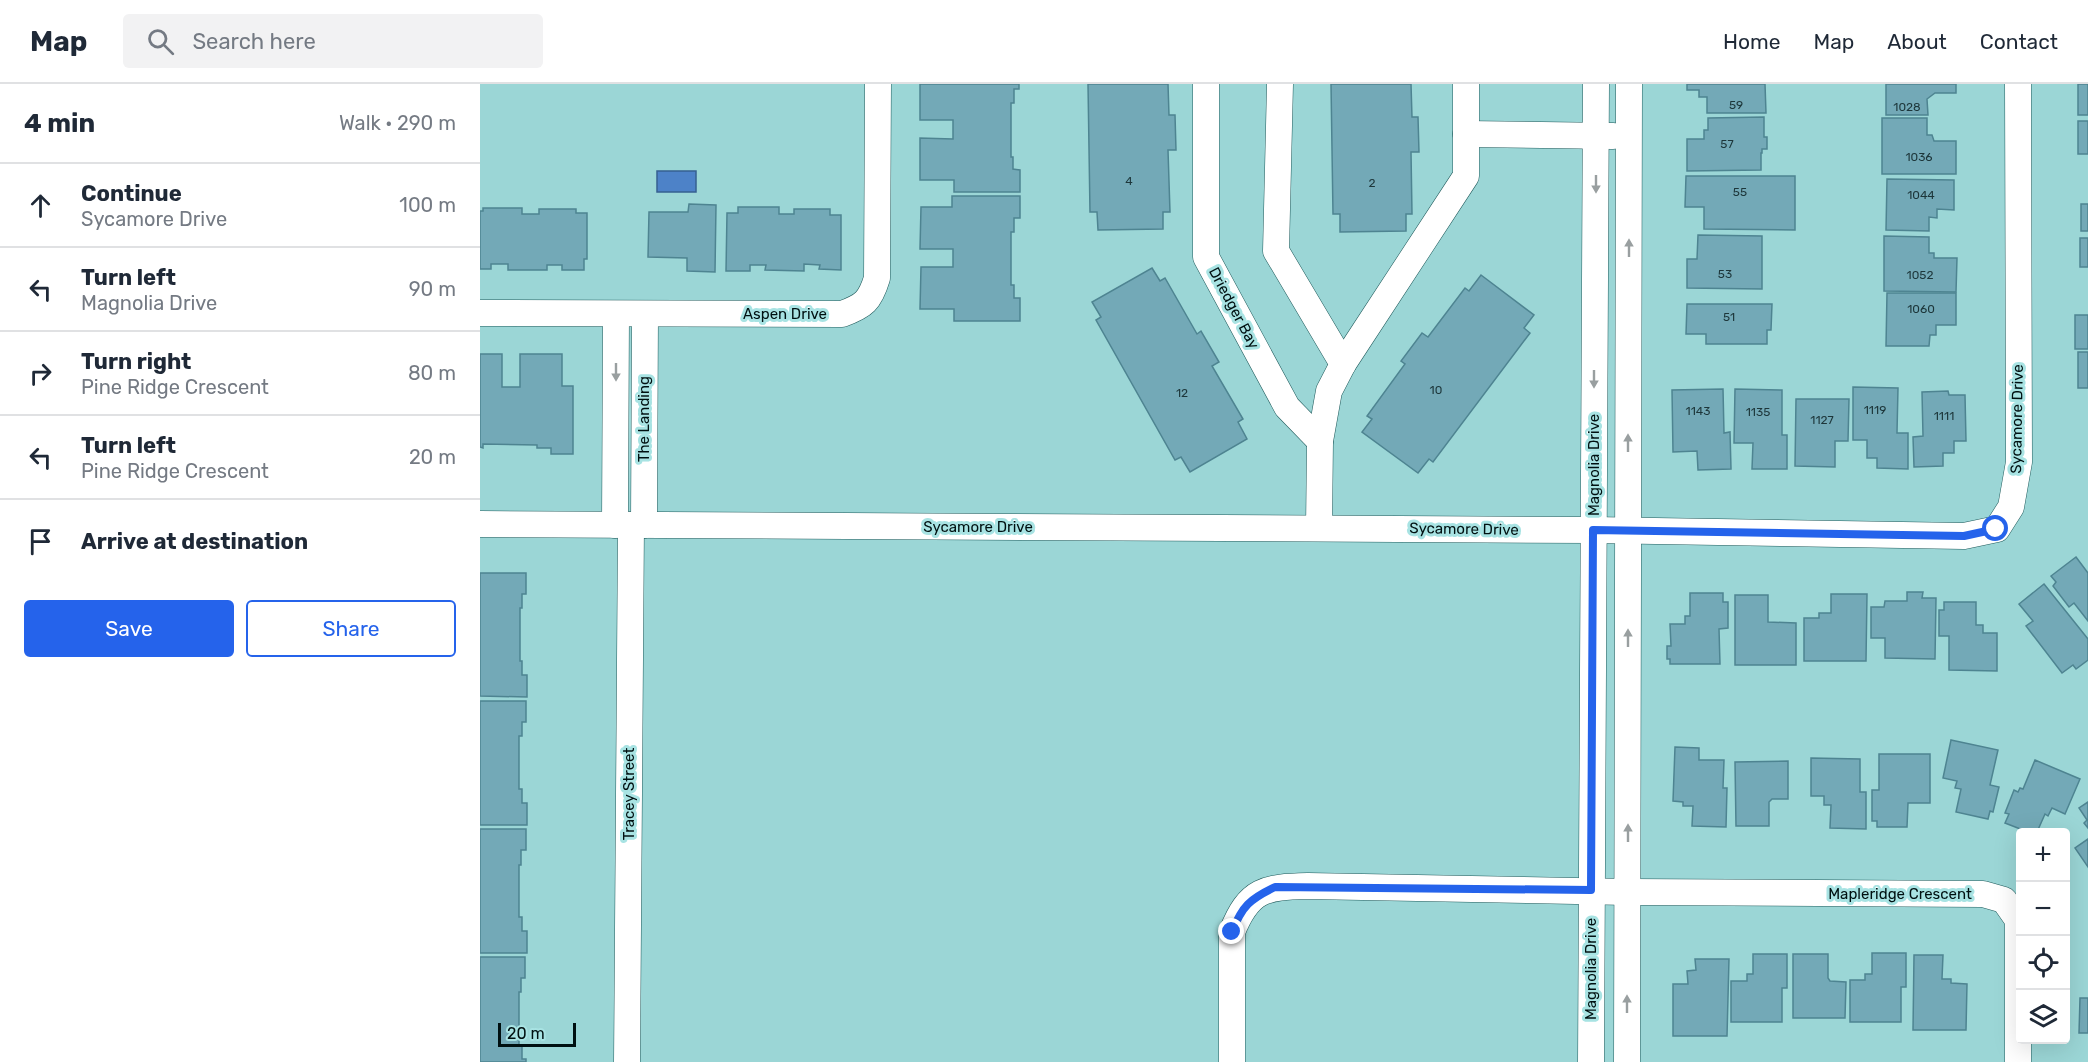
<!DOCTYPE html>
<html lang="en">
<head>
<meta charset="utf-8">
<style>
  body { margin:0; font-family:Rubik,sans-serif; background:#f2f2f3; color:#1f2937 }
  .controls { position:absolute; right:18px; bottom:18px; display:grid; overflow:hidden; border-radius:6px; box-shadow:0 6px 24px #0002 }
  .controls button { width:54px; height:54px; display:grid; place-items:center; padding:0; border:0; border-bottom:2px solid #e0e1e3; background:#fff; color:#1f2937; font:30px sans-serif }
  .scale { position:absolute; left:18px; bottom:15px; width:78px; box-sizing:border-box; padding-left:6px; border:3px solid #001011; border-top:0; font-size:16px; line-height:21px; white-space:nowrap; color:#001011; -webkit-text-stroke:4px #a8e3e3; paint-order:stroke }
  .stop { position:absolute; width:18px; height:18px; margin:-14px; border:4px solid #2563eb; border-radius:50%; background:#fff }
  .stop.end { background:#2563eb; border-color:#fff; box-shadow:0 2px 6px #0008 }
  .list { margin:0; padding:0; list-style:none }
  h2 { display:flex; justify-content:space-between; align-items:center; height:78px; margin:0; padding:0 24px; font-size:26px }
  h2 small { font-size:20px; font-weight:400; color:#747a83 }
  .list li { display:grid; grid-template-columns:39px 1fr auto; gap:18px; align-items:center; box-sizing:border-box; height:84px; padding:0 24px; border-top:2px solid #e0e1e3 }
  .list b { display:block; font-size:22px; white-space:nowrap }
  .list p { margin:0; font-size:20px; white-space:nowrap; color:#747a83 }
  .list em { font-size:20px; font-style:normal; color:#747a83 }
  .actions { display:flex; gap:12px; padding:18px 24px }
  .actions a { flex:1; padding:14px 0; border:2px solid #2563eb; border-radius:6px; text-align:center; font-size:21px; color:#2563eb }
  .actions .main { background:#2563eb; color:#fff }
  .icon { flex:none; width:33px; height:33px; fill:none; stroke:currentColor; stroke-width:2; stroke-linecap:round; stroke-linejoin:round }
  .map { position:relative; flex:none; width:1608px; height:978px; overflow:hidden }
  header { display:flex; align-items:center; gap:36px; box-sizing:border-box; height:84px; padding:0 30px; background:#fff; border-bottom:2px solid #e0e1e3 }
  header strong { font-size:28px }
  nav { display:flex; gap:33px; margin-inline-start:auto; font-size:21px }
  .search { width:420px; height:54px; background:#f2f2f3; display:flex; align-items:center; gap:15px; box-sizing:border-box; padding:0 21px; border-radius:6px; color:#747a83; font-size:22px }
  main { display:flex }
  aside { flex:1; background:#fff }
  .map>svg:first-child { display:block }
  .water { fill:#4d82c8; stroke:#366091; stroke-width:1.5 }
  .building { fill:#73a9b7; stroke:#4e8491; stroke-width:1.5 }
  .lines { fill:none; stroke-linecap:round; stroke-linejoin:round }
  .minor-casing { stroke:#205b5c; stroke-width:27 }
  .minor { stroke:#fff; stroke-width:26 }
  .oneway { fill:#999fa0 }
  .route { stroke:#2563eb; stroke-width:8 }
  .labels { text-anchor:middle; dominant-baseline:central; stroke-width:6; stroke-linejoin:round; paint-order:stroke }
  .number-label { font-size:12px; fill:#1d363a }
  .street-label { font-size:15px; fill:#001011; stroke:#a8e3e3 }
</style>
</head>
<body>
<header>
<strong>Map</strong>
<div class="search"><svg class="icon" aria-label="search" viewBox="0 0 24 24"><circle cx="10" cy="10" r="6"/><path d="M15 15l6 6"/></svg>Search here</div>
<nav><a>Home</a><a>Map</a><a>About</a><a>Contact</a></nav>
</header>
<main>
<aside>
<h2>4 min<small>Walk · 290 m</small></h2>
<ul class="list">
<li><svg class="icon" aria-label="ahead" viewBox="0 0 24 24"><path d="M12 20V5M6 11l6-6 6 6"/></svg><div><b>Continue</b><p>Sycamore Drive</p></div><em>100 m</em></li>
<li><svg class="icon" aria-label="left" viewBox="0 0 24 24"><path d="M17 20v-9H6M10 6l-5 5 5 5"/></svg><div><b>Turn left</b><p>Magnolia Drive</p></div><em>90 m</em></li>
<li><svg class="icon" aria-label="right" viewBox="0 0 24 24"><path d="M7 20v-9h11M14 6l5 5-5 5"/></svg><div><b>Turn right</b><p>Pine Ridge Crescent</p></div><em>80 m</em></li>
<li><svg class="icon" aria-label="left" viewBox="0 0 24 24"><path d="M17 20v-9H6M10 6l-5 5 5 5"/></svg><div><b>Turn left</b><p>Pine Ridge Crescent</p></div><em>20 m</em></li>
<li><svg class="icon" aria-label="arrive" viewBox="0 0 24 24"><path d="M6 21V4h12l-3 4 3 4H6"/></svg><div><b>Arrive at destination</b></div></li>
</ul>
<div class="actions"><a class="main">Save</a><a>Share</a></div>
</aside>
<div class="map">
<svg width="1608" height="978" viewBox="0 0 1608 978">
  <rect width="100%" height="100%" fill="#9bd6d6"/>
  <!-- water -->
  <rect class="water" x="177" y="87" width="39" height="21"/>
  <!-- building -->
  <g class="building">
    <polygon points="440,0 539,0 539,5 534,5 534,19 531,19 531,73 533,73 533,85 540,86 540,108 474,108 474,96 440,96 440,54 473,55 473,36 440,36"/>
    <polygon points="608,0 688,0 689,31 695,31 696,66 688,66 690,128 683,128 683,145 618,146 617,128 610,128"/>
    <polygon points="851,0 931,0 932,33 938,33 939,68 931,68 932,130 926,130 926,147 860,148 860,130 853,130"/>
    <polygon points="1207,0 1285,0 1286,29 1227,29 1227,13 1219,13 1219,6 1207,6"/>
    <polygon points="1406,0 1476,0 1476,9 1455,9 1447,15 1448,31 1406,31"/>
    <rect x="1598" y="0" width="10" height="31"/>
    <polygon points="1284,33 1284,53 1287,53 1287,65 1282,65 1282,69 1281,69 1281,86 1207,87 1207,55 1224,55 1224,46 1228,46 1228,34"/>
    <polygon points="1402,34 1447,34 1447,51 1452,51 1454,57 1476,57 1476,90 1402,90"/>
    <rect x="1598" y="37" width="10" height="33"/>
    <polygon points="1206,92 1315,92 1315,146 1224,145 1224,123 1205,123"/>
    <polygon points="1407,95 1474,96 1474,126 1457,125 1457,134 1449,133 1449,147 1406,146"/>
    <polygon points="472,112 540,112 540,134 534,134 534,148 531,148 531,201 534,201 534,214 540,214 540,237 474,237 474,225 440,225 441,183 473,183 473,165 440,165 441,123 472,123"/>
    <polygon points="209,120 236,121 235,188 207,187 207,174 168,173 169,128 208,128"/>
    <rect x="1601" y="120" width="7" height="27"/>
    <polygon points="258,123 299,123 299,130 314,130 314,125 350,125 350,131 361,131 361,186 339,185 340,181 324,180 324,187 285,186 286,181 270,181 270,187 246,187 247,129 258,129"/>
    <polygon points="3,124 42,124 42,130 59,130 59,125 96,125 96,129 107,129 107,175 104,175 104,186 82,186 82,181 67,181 67,186 28,186 28,180 11,180 11,185 0,185 0,127 3,127"/>
    <polygon points="1218,151 1282,152 1282,205 1207,204 1207,175 1217,175"/>
    <polygon points="1404,152 1449,153 1449,169 1454,169 1454,174 1477,174 1476,208 1404,207"/>
    <rect x="1600" y="154" width="8" height="29"/>
    <polygon points="672,184 680,197 685,194 717,250 721,247 739,278 732,282 763,335 758,338 767,355 710,388 701,373 695,376 616,236 621,233 612,218"/>
    <polygon points="1001,191 1054,231 1044,244 1050,249 953,378 949,375 938,389 882,348 892,335 887,332 925,280 921,277 942,249 948,253 985,204 989,207"/>
    <polygon points="1407,209 1476,209 1476,241 1456,241 1456,251 1450,251 1449,262 1406,262"/>
    <polygon points="1207,220 1292,220 1291,246 1287,246 1287,260 1226,260 1226,250 1206,250"/>
    <rect x="1595" y="231" width="13" height="34"/>
    <rect x="1598" y="268" width="10" height="36"/>
    <polygon points="0,270 22,270 22,303 40,303 40,270 82,270 82,302 93,302 93,370 71,370 71,364 57,364 57,361 3,360 3,364 0,363"/>
    <polygon points="1373,303 1418,304 1417,349 1428,349 1428,385 1397,384 1397,374 1387,374 1387,356 1373,356"/>
    <polygon points="1243,305 1244,349 1250,348 1251,385 1218,386 1217,367 1193,368 1192,306"/>
    <polygon points="1255,305 1302,306 1302,351 1307,351 1307,385 1272,385 1273,359 1254,359"/>
    <polygon points="1468,307 1469,311 1485,311 1486,357 1474,357 1474,369 1463,369 1463,382 1434,383 1433,353 1443,352 1442,308"/>
    <polygon points="1316,315 1369,315 1368,357 1355,357 1355,383 1315,382"/>
    <polygon points="1596,473 1608,489 1608,537 1594,519 1589,523 1573,502 1576,498 1571,492"/>
    <polygon points="0,489 46,489 46,510 42,510 42,524 40,524 40,577 42,577 42,591 47,591 47,613 0,612"/>
    <polygon points="1564,500 1608,555 1608,576 1596,585 1593,581 1582,589 1546,542 1553,537 1539,520"/>
    <polygon points="1427,508 1443,508 1442,514 1456,514 1455,575 1405,574 1405,554 1391,554 1391,523 1404,523 1405,517 1427,517"/>
    <polygon points="1210,509 1243,509 1243,518 1248,518 1248,544 1239,545 1240,580 1190,580 1190,575 1187,575 1187,562 1191,562 1190,540 1205,540 1205,532 1210,532"/>
    <polygon points="1351,510 1387,510 1386,577 1324,577 1324,534 1339,534 1339,529 1351,529"/>
    <polygon points="1255,511 1288,511 1288,538 1316,539 1316,581 1255,581"/>
    <polygon points="1464,518 1496,518 1496,541 1503,541 1503,549 1517,549 1517,587 1469,586 1469,552 1459,552 1459,526 1464,526"/>
    <polygon points="0,617 46,617 46,638 42,638 42,652 39,652 39,705 42,705 42,719 47,719 47,741 0,741"/>
    <polygon points="1471,656 1518,666 1510,701 1519,703 1513,728 1510,727 1508,735 1476,728 1481,705 1475,704 1477,697 1463,694"/>
    <polygon points="1195,663 1219,664 1219,676 1244,676 1243,704 1247,704 1246,743 1212,742 1213,722 1203,722 1203,718 1193,717"/>
    <polygon points="1399,670 1450,670 1450,719 1428,719 1427,743 1397,743 1397,737 1392,737 1392,706 1399,706"/>
    <polygon points="1331,674 1380,675 1380,708 1386,708 1386,745 1350,744 1351,721 1344,721 1344,712 1331,712"/>
    <polygon points="1555,676 1600,695 1585,730 1572,724 1568,732 1565,730 1557,748 1548,748 1525,739 1529,730 1525,729 1534,706 1538,708 1540,704 1543,705"/>
    <polygon points="1308,677 1308,715 1292,715 1289,718 1289,742 1256,742 1255,678"/>
    <polygon points="1608,718 1608,744 1604,739 1607,736 1599,724"/>
    <polygon points="0,745 46,745 46,766 41,766 41,781 39,781 39,833 42,833 42,847 47,847 47,869 0,869"/>
    <polygon points="1608,755 1608,783 1595,764"/>
    <polygon points="1392,869 1426,869 1426,903 1421,903 1421,938 1370,938 1370,896 1385,896 1385,890 1392,890"/>
    <polygon points="1273,870 1307,870 1307,904 1302,904 1302,938 1251,938 1251,897 1267,897 1267,890 1273,890"/>
    <polygon points="1313,870 1348,870 1348,894 1350,897 1366,898 1365,934 1313,934"/>
    <polygon points="1434,871 1463,871 1462,895 1471,895 1471,899 1487,900 1486,946 1433,946"/>
    <polygon points="0,873 45,873 45,894 41,894 41,908 39,908 39,961 42,961 42,975 46,975 46,978 0,978"/>
    <polygon points="1215,875 1249,875 1247,952 1193,952 1193,900 1208,900 1207,887 1216,886"/>
    <polygon points="1600,914 1608,914 1608,949 1599,949"/>
  </g>
  <g class="lines">
    <!-- minor casing -->
    <g class="minor-casing">
      <g id="minor">
        <polyline points="726,0 726,173 807,323 840,357"/>
        <polyline points="800,0 796,167 863,280"/>
        <polyline points="986,50 1133,52"/>
        <path d="M0 229 362 230C384 222 390 217 397 194L398 0"/>
        <polyline points="0,440 1113,446 1484,452 1517,445 1531,423 1539,378 1538,0"/>
        <polyline points="135,441 136,230"/>
        <polyline points="164,441 165,230"/>
        <polyline points="839,444 840,357 849,307 863,280 986,92 986,0"/>
        <polyline points="147,978 151,441"/>
        <path d="M752 978V848C769 805 785 803 828 802L1148 808 1503 810 1524 816 1538 836V978"/>
        <polyline points="1111,978 1116,0"/>
        <polyline points="1147,978 1149,0"/>
      </g>
    </g>
    <!-- minor -->
    <use href="#minor" class="minor"/>
  </g>
  <!-- one-way arrows -->
  <defs><path id="oneway-solid" d="M-6-.8H1V-3.2L6.5 0L1 3.2V.8H-6Z" transform="scale(1.5)"/></defs>
  <g class="oneway">
    <use href="#oneway-solid" transform="translate(1116 100) rotate(90)"/>
    <use href="#oneway-solid" transform="translate(1149 164) rotate(-90)"/>
    <use href="#oneway-solid" transform="translate(136 288) rotate(90)"/>
    <use href="#oneway-solid" transform="translate(1114 295) rotate(90)"/>
    <use href="#oneway-solid" transform="translate(1148 359) rotate(-90)"/>
    <use href="#oneway-solid" transform="translate(1148 554) rotate(-90)"/>
    <use href="#oneway-solid" transform="translate(1148 749) rotate(-90)"/>
    <use href="#oneway-solid" transform="translate(1147 920) rotate(-90)"/>
  </g>
  <g class="lines">
    <!-- route -->
    <path class="route" d="M752 848C762 822 770 815 795 803L1111 806 1113 446 1484 452 1516 445"/>
  </g>
  <g class="labels">
    <!-- number labels -->
    <g class="number-label">
      <text x="1256" y="21">59</text>
      <text x="1427" y="23">1028</text>
      <text x="1247" y="60">57</text>
      <text x="1439" y="73">1036</text>
      <text x="649" y="97">4</text>
      <text x="892" y="99">2</text>
      <text x="1260" y="108">55</text>
      <text x="1441" y="111">1044</text>
      <text x="1245" y="190">53</text>
      <text x="1440" y="191">1052</text>
      <text x="1441" y="225">1060</text>
      <text x="1249" y="233">51</text>
      <text x="956" y="306">10</text>
      <text x="702" y="309">12</text>
      <text x="1395" y="326">1119</text>
      <text x="1218" y="327">1143</text>
      <text x="1278" y="328">1135</text>
      <text x="1464" y="332">1111</text>
      <text x="1342" y="336">1127</text>
    </g>
    <!-- street labels -->
    <g class="street-label">
      <text transform="translate(754 224) rotate(62)">Driedger Bay</text>
      <text x="305" y="230">Aspen Drive</text>
      <text transform="translate(164 335) rotate(-90)">The Landing</text>
      <text transform="translate(1537 335) rotate(-89)">Sycamore Drive</text>
      <text transform="translate(1114 381) rotate(-90)">Magnolia Drive</text>
      <text x="498" y="443">Sycamore Drive</text>
      <text transform="translate(984 445) rotate(1)">Sycamore Drive</text>
      <text transform="translate(149 710) rotate(-90)">Tracey Street</text>
      <text x="1420" y="810">Mapleridge Crescent</text>
      <text transform="translate(1111 885) rotate(-90)">Magnolia Drive</text>
    </g>
  </g>
</svg>
<div class="controls">
<button>+</button>
<button>−</button>
<button><svg class="icon" aria-label="locate" viewBox="0 0 24 24"><circle cx="12" cy="12" r="6"/><path d="M12 2v4M12 18v4M2 12h4M18 12h4"/></svg></button>
<button><svg class="icon" aria-label="layers" viewBox="0 0 24 24"><path d="M12 4l9 5-9 5-9-5zM3 14l9 5 9-5"/></svg></button>
</div>
<div class="scale">20 m</div>
<div class="stop" style="left:1516px;top:445px"></div>
<div class="stop end" style="left:752px;top:848px"></div>
</div>
</main>
</body>
</html>
